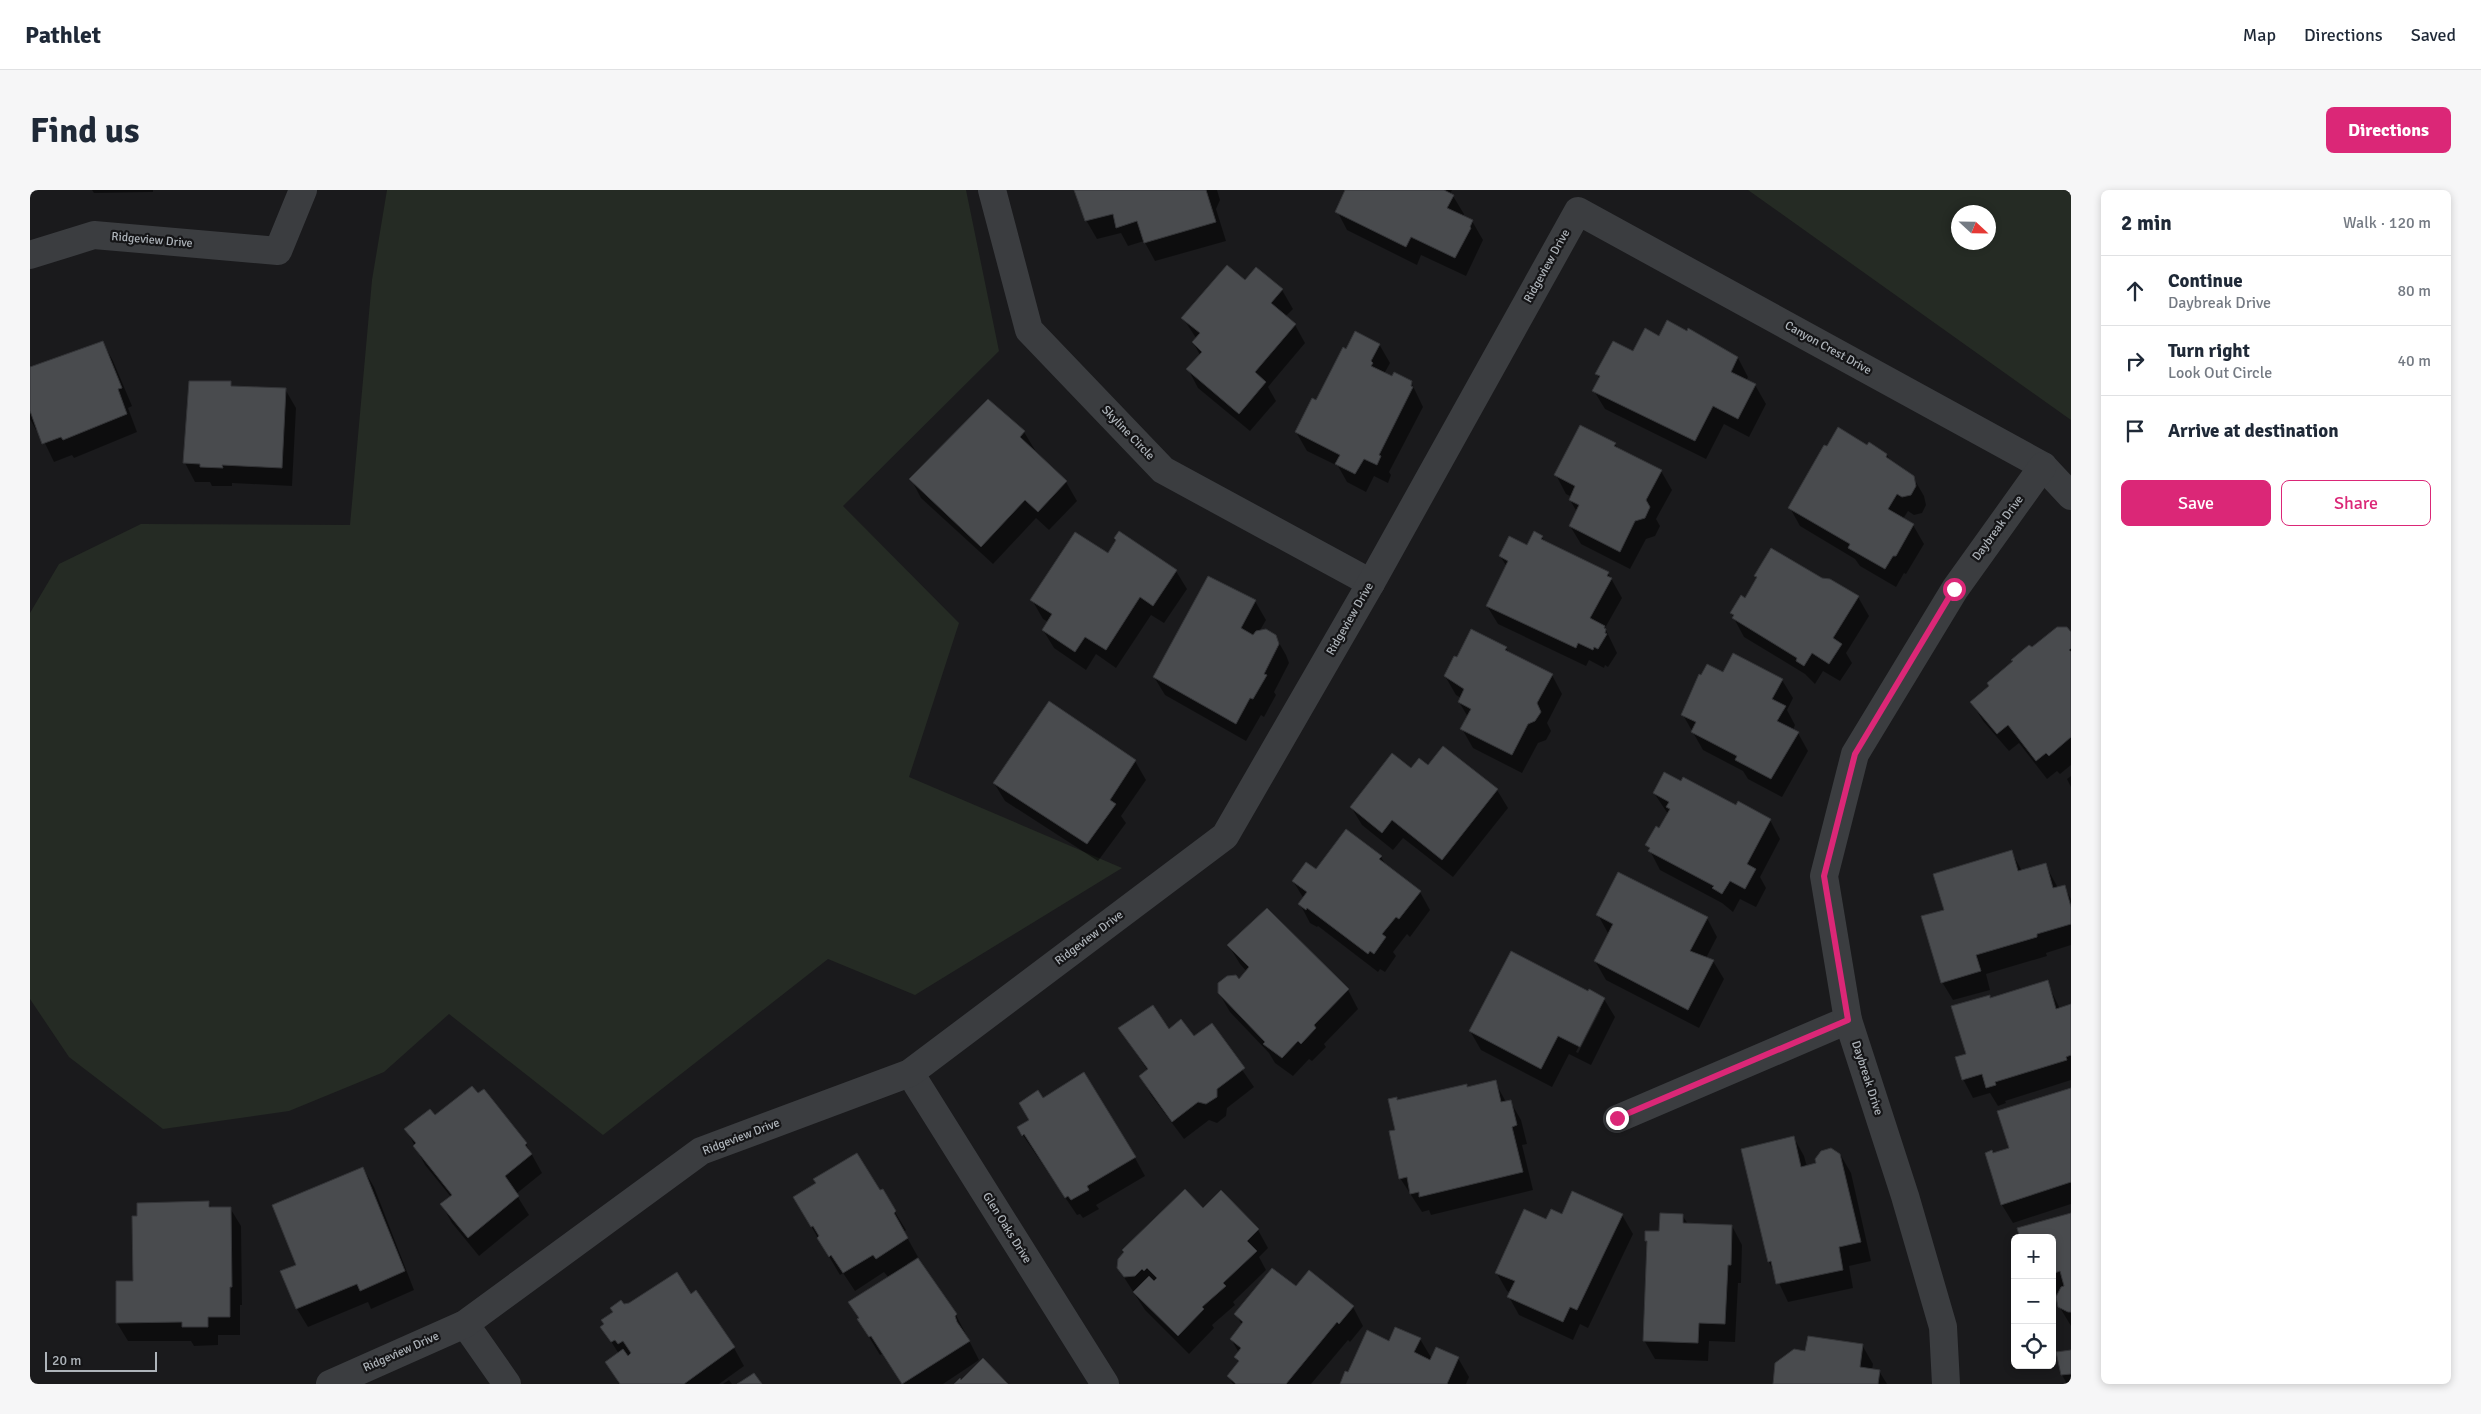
<!DOCTYPE html>
<html lang="en">
<head>
<meta charset="utf-8">
<style>
  body { margin:0; font-family:Signika,sans-serif; background:#f6f6f7; color:#1f2937 }
  .controls { position:absolute; right:15px; bottom:15px; display:grid; overflow:hidden; border-radius:8px; box-shadow:0 2px 8px #0003 }
  .controls button { width:45px; height:45px; display:grid; place-items:center; padding:0; border:0; border-bottom:1px solid #e0e1e3; background:#fff; color:#1f2937; font:25px sans-serif }
  .compass { position:absolute; left:1921px; top:15px; width:45px; height:45px; border-radius:50%; background:#fff; box-shadow:0 2px 8px #0003; rotate:112deg }
  .scale { position:absolute; left:15px; bottom:12px; width:112px; box-sizing:border-box; padding-left:5px; border:2px solid #aeb4ba; border-top:0; font-size:14px; line-height:18px; white-space:nowrap; color:#aeb4ba; -webkit-text-stroke:4px #151517; paint-order:stroke }
  .stop { position:absolute; width:15px; height:15px; margin:-11px; border:4px solid #db2777; border-radius:50%; background:#fff }
  .stop.end { background:#db2777; border-color:#fff; box-shadow:0 1px 5px #0008 }
  .list { margin:0; padding:0; list-style:none }
  h2 { display:flex; justify-content:space-between; align-items:center; height:65px; margin:0; padding:0 20px; font-size:21px }
  h2 small { font-size:16px; font-weight:400; color:#747a83 }
  .list li { display:grid; grid-template-columns:32px 1fr auto; gap:15px; align-items:center; box-sizing:border-box; height:70px; padding:0 20px; border-top:1px solid #e0e1e3 }
  .list b { display:block; font-size:19px; white-space:nowrap }
  .list p { margin:0; font-size:16px; white-space:nowrap; color:#747a83 }
  .list em { font-size:16px; font-style:normal; color:#747a83 }
  .actions { display:flex; gap:10px; padding:15px 20px }
  .actions a { flex:1; padding:11px 0; border:1px solid #db2777; border-radius:8px; text-align:center; font-size:18px; color:#db2777 }
  .actions .main { background:#db2777; color:#fff }
  .icon { flex:none; width:28px; height:28px; fill:none; stroke:currentColor; stroke-width:2; stroke-linecap:round; stroke-linejoin:round }
  .map { position:relative; flex:none; width:2041px; height:1194px; overflow:hidden; border-radius:8px }
  header { display:flex; align-items:center; gap:30px; box-sizing:border-box; height:70px; padding:0 25px; background:#fff; border-bottom:1px solid #e0e1e3 }
  header strong { font-size:24px }
  nav { display:flex; gap:28px; margin-inline-start:auto; font-size:18px }
  .intro { display:flex; align-items:center; justify-content:space-between; box-sizing:border-box; height:120px; padding:0 30px }
  h1 { margin:0; font-size:35px }
  .button { padding:12px 22px; border-radius:8px; background:#db2777; color:#fff; font-size:18px; font-weight:700 }
  main { display:flex; gap:30px; padding:0 30px }
  aside { flex:1; background:#fff; border-radius:8px; box-shadow:0 2px 8px #0003 }
  .map>svg:first-child { display:block }
  .green { fill:#252b24; fill-rule:evenodd }
  .shadow { fill:#0007; fill-rule:evenodd }
  .building { fill:#494b4e; stroke:#343538 }
  .lines { fill:none; stroke-linecap:round; stroke-linejoin:round }
  .minor { stroke:#3b3d40; stroke-width:28 }
  .route { stroke:#db2777; stroke-width:6 }
  .labels { text-anchor:middle; dominant-baseline:central; stroke-width:4.5; stroke-linejoin:round; paint-order:stroke }
  .street-label { font-size:12px; fill:#aeb4ba; stroke:#151517 }
</style>
</head>
<body>
<header>
<strong>Pathlet</strong>
<nav><a>Map</a><a>Directions</a><a>Saved</a></nav>
</header>
<div class="intro"><h1>Find us</h1><a class="button">Directions</a></div>
<main>
<div class="map">
<svg width="2041" height="1194" viewBox="0 0 2041 1194">
  <rect width="100%" height="100%" fill="#1a1a1c"/>
  <!-- green -->
  <g class="green">
    <polygon points="357,0 936,0 969,161 813,316 929,433 879,587 1092,678 885,805 798,769 573,945 419,824 354,882 259,921 133,939 39,867 0,809 0,423 29,374 111,334 320,335 342,90"/>
    <path d="M1718 0H2041V230ZM1928 22H1958V52H1928Z"/>
  </g>
  <!-- shadow -->
  <g class="shadow">
    <polygon points="62,0 123,0 123,2 64,3"/>
    <polygon points="1046,0 1187,0 1190,10 1186,19 1196,51 1125,71 1114,51 1098,56 1091,43 1067,49 1056,30"/>
    <polygon points="1317,0 1422,0 1420,4 1423,6 1434,24 1433,27 1442,31 1453,50 1436,86 1391,65 1387,75 1317,40 1307,21"/>
    <polygon points="1215,92 1252,100 1263,119 1255,127 1265,135 1275,153 1238,197 1246,211 1220,241 1168,198 1158,179 1170,165 1163,152 1166,148 1153,128"/>
    <polygon points="1659,140 1708,168 1718,187 1716,191 1725,195 1736,214 1719,247 1694,234 1676,269 1575,219 1564,201 1570,190 1567,184 1603,163 1658,143"/>
    <polygon points="73,153 83,171 102,216 98,218 107,242 44,268 42,265 24,272 8,239 6,240 0,229 0,180"/>
    <polygon points="1349,154 1360,173 1354,184 1381,192 1393,217 1359,282 1361,285 1358,293 1344,286 1336,302 1317,292 1308,276 1277,261 1266,242 1316,160"/>
    <polygon points="160,193 200,193 203,197 255,199 266,218 262,296 202,293 202,296 182,296 180,292 165,292 155,273"/>
    <polygon points="994,242 1005,260 1003,262 1036,292 1047,311 1019,340 1006,328 963,374 891,308 881,289"/>
    <polygon points="1585,254 1588,259 1631,281 1642,300 1626,329 1630,336 1625,346 1616,349 1600,379 1551,354 1540,336 1547,322 1540,310 1542,307 1536,304 1526,285"/>
    <polygon points="1837,257 1857,265 1861,272 1883,287 1894,306 1896,315 1892,323 1884,325 1878,321 1873,329 1883,335 1894,354 1876,384 1874,383 1866,397 1830,376 1825,369 1770,336 1760,318"/>
    <polygon points="1512,347 1515,352 1578,383 1592,408 1575,438 1587,463 1578,477 1575,475 1574,478 1559,470 1556,476 1468,434 1457,416 1477,377 1470,366 1498,357"/>
    <polygon points="1078,365 1146,381 1157,399 1134,433 1121,425 1086,478 1066,464 1056,480 1024,458 1013,440 1018,432 1013,429 1002,410"/>
    <polygon points="1726,386 1796,388 1828,407 1839,426 1816,463 1822,473 1810,491 1793,481 1785,494 1775,484 1714,447 1701,423 1715,409 1727,389"/>
    <polygon points="1225,411 1236,430 1229,442 1245,446 1256,465 1259,473 1244,502 1246,505 1234,527 1231,525 1216,551 1135,505 1124,487"/>
    <polygon points="2041,444 2041,575 2030,584 2027,581 2017,589 1989,553 1979,561 1953,531 1942,513 2002,459"/>
    <polygon points="1476,458 1480,464 1522,485 1532,504 1517,533 1521,541 1516,550 1508,553 1492,583 1443,558 1432,539 1438,527 1429,512 1431,508 1426,505 1415,486 1428,469"/>
    <polygon points="1694,484 1752,490 1763,508 1757,520 1765,535 1763,540 1768,543 1778,561 1752,607 1718,589 1713,581 1673,560 1653,525"/>
    <polygon points="1019,512 1105,571 1116,590 1091,626 1096,633 1068,671 975,611 964,593"/>
    <polygon points="1398,576 1467,600 1478,618 1423,687 1373,648 1363,660 1332,635 1321,617 1382,580"/>
    <polygon points="2041,586 2041,597 2037,589"/>
    <polygon points="1624,603 1707,617 1740,630 1750,649 1730,687 1736,698 1726,717 1710,709 1703,722 1692,713 1630,680 1617,655 1629,640 1638,624"/>
    <polygon points="1981,661 1992,681 2015,674 2028,698 2034,696 2041,709 2041,755 2016,763 2017,766 1956,784 1960,800 1923,810 1912,792 1916,721"/>
    <polygon points="1351,667 1356,676 1390,702 1400,720 1380,747 1377,744 1363,762 1366,766 1355,782 1350,779 1348,782 1288,736 1287,737 1280,733 1270,714 1274,709 1263,691 1286,681"/>
    <polygon points="1568,725 1677,728 1687,747 1676,768 1683,771 1694,789 1669,838 1576,790 1565,771 1579,745"/>
    <polygon points="1199,756 1318,800 1328,819 1294,854 1296,857 1282,871 1279,869 1263,886 1245,873 1239,863 1200,822 1189,803 1209,790 1217,782 1210,774"/>
    <polygon points="2017,792 2030,819 2041,816 2041,890 1975,911 1976,913 1968,916 1960,903 1943,908 1933,889 1938,865 1959,806 1961,809"/>
    <path d="M1558 803 1574 809 1585 827 1561 875 1539 864 1522 897 1451 860 1440 841ZM1568 819H1571L1548 863 1546 862Z"/>
    <polygon points="1181,835 1224,897 1197,918 1196,926 1187,933 1179,930 1154,949 1121,905 1111,887 1118,881 1090,839 1138,841 1164,848"/>
    <polygon points="1465,892 1476,912 1480,911 1491,930 1497,954 1492,955 1503,1000 1401,1025 1399,1020 1392,1022 1370,988 1366,908 1368,911 1436,896 1437,898"/>
    <polygon points="2041,899 2041,1014 1983,1033 1972,1015 1963,964 1980,959"/>
    <polygon points="454,900 496,954 512,983 486,1004 499,1025 449,1066 422,1033 412,1015 421,1007 395,975 376,939 405,927"/>
    <polygon points="1012,910 1105,968 1115,986 1066,1015 1069,1019 1053,1028 1050,1024 1047,1025 988,938 1000,931"/>
    <polygon points="1764,948 1774,966 1777,977 1810,964 1821,983 1841,1071 1819,1076 1823,1098 1758,1112 1739,1072"/>
    <polygon points="333,978 344,997 384,1100 341,1119 338,1112 278,1137 267,1119 252,1082 268,1075"/>
    <polygon points="852,1001 876,1040 874,1042 888,1067 877,1074 926,1125 949,1170 913,1194 872,1194 852,1164 850,1165 828,1129 859,1088 854,1082 825,1101 813,1083 810,1085 775,1026"/>
    <polygon points="178,1012 182,1018 200,1018 211,1036 212,1115 210,1115 210,1145 188,1145 188,1155 164,1156 161,1151 98,1151 87,1133 105,1092 108,1027"/>
    <polygon points="1173,1019 1228,1040 1238,1058 1229,1067 1236,1080 1203,1112 1205,1115 1182,1135 1184,1138 1159,1164 1115,1120 1088,1078"/>
    <polygon points="2041,1023 2041,1136 2029,1116 2029,1103 2022,1105 2022,1048"/>
    <polygon points="1533,1025 1592,1025 1603,1044 1558,1138 1550,1134 1543,1150 1489,1125 1479,1107 1481,1103 1477,1101 1466,1082"/>
    <polygon points="1652,1025 1658,1034 1702,1036 1712,1055 1711,1093 1708,1093 1705,1152 1679,1151 1678,1171 1625,1169 1614,1150 1618,1054 1616,1051"/>
    <polygon points="1266,1097 1323,1117 1333,1136 1320,1152 1318,1150 1281,1194 1203,1194 1198,1186 1209,1173 1205,1167 1209,1163 1201,1149 1212,1135 1206,1124"/>
    <polygon points="661,1105 704,1158 714,1176 689,1194 589,1194 577,1172 589,1164 572,1137 594,1115"/>
    <polygon points="1366,1138 1390,1149 1402,1169 1428,1168 1439,1187 1436,1194 1312,1194 1338,1142 1359,1152"/>
    <polygon points="1832,1155 1843,1174 1842,1180 1849,1181 1857,1194 1744,1194 1776,1163"/>
    <polygon points="2041,1161 2041,1194 2037,1194 2032,1185 2028,1164"/>
    <polygon points="699,1190 702,1194 693,1194"/>
  </g>
  <!-- building -->
  <g class="building">
    <polygon points="1044,0 1176,0 1186,32 1114,53 1107,31 1086,38 1083,24 1055,31"/>
    <polygon points="1315,0 1414,0 1424,5 1417,18 1443,30 1440,37 1441,38 1425,68 1381,47 1376,57 1305,22"/>
    <polygon points="1197,75 1215,90 1226,77 1253,99 1241,113 1266,134 1225,182 1236,192 1209,224 1156,179 1172,162 1162,152 1170,143 1151,128"/>
    <polygon points="1637,130 1657,141 1658,138 1708,167 1701,182 1726,194 1708,229 1683,216 1665,251 1562,201 1570,186 1565,184 1583,151 1603,161 1615,138 1629,146"/>
    <polygon points="1325,141 1350,154 1341,171 1343,173 1341,176 1362,186 1364,182 1382,191 1381,196 1383,197 1349,265 1351,266 1347,275 1334,269 1325,284 1305,274 1310,265 1265,242 1282,208 1286,210 1313,157 1316,159"/>
    <polygon points="73,151 92,198 88,199 97,224 33,250 31,247 12,254 0,221 0,177"/>
    <polygon points="159,191 201,191 201,196 256,198 252,278 192,275 193,278 170,277 170,274 153,273"/>
    <polygon points="958,209 995,241 990,247 1037,291 1008,322 995,310 951,357 879,289"/>
    <polygon points="1550,235 1586,253 1584,256 1632,280 1616,310 1620,317 1615,328 1605,331 1590,362 1539,336 1549,315 1539,310 1545,296 1524,285"/>
    <polygon points="1808,237 1837,255 1839,252 1857,264 1856,267 1884,286 1886,296 1881,305 1872,307 1867,304 1858,319 1884,334 1866,366 1863,366 1855,379 1818,358 1820,354 1758,318 1794,255 1797,256"/>
    <polygon points="1089,341 1147,380 1123,416 1110,407 1076,460 1055,447 1045,462 1012,440 1022,424 1000,410 1045,342 1078,363 1086,350 1084,348"/>
    <polygon points="1504,341 1513,346 1511,349 1579,382 1577,386 1582,388 1560,428 1575,436 1574,438 1576,439 1575,443 1577,444 1568,459 1564,457 1563,460 1548,453 1546,458 1456,416 1478,371 1469,366 1479,346 1497,355"/>
    <polygon points="1741,358 1792,388 1800,389 1829,406 1803,448 1812,454 1799,474 1782,463 1774,476 1766,471 1767,468 1702,428 1704,425 1700,423 1711,405 1715,408 1727,387 1724,386"/>
    <polygon points="1178,386 1226,410 1211,438 1223,445 1226,441 1236,439 1246,445 1249,454 1234,484 1237,485 1223,509 1220,508 1206,534 1123,487"/>
    <polygon points="2027,437 2037,437 2041,442 2041,458 2039,460 2041,462 2041,547 2019,566 2016,563 2006,571 1978,535 1967,544 1940,512 1959,496 1957,493 1983,471 1981,470 1999,455 2002,457"/>
    <polygon points="1441,439 1477,457 1475,460 1523,484 1507,513 1511,522 1505,531 1498,534 1482,565 1430,539 1441,519 1428,512 1434,499 1414,486 1424,466 1427,467"/>
    <polygon points="1703,463 1753,489 1742,509 1756,516 1747,531 1769,542 1741,589 1705,570 1707,566 1661,542 1666,532 1651,525 1669,484 1671,485 1677,474 1693,482"/>
    <polygon points="1019,511 1106,570 1080,610 1086,614 1057,654 963,593"/>
    <polygon points="1413,556 1468,599 1412,670 1362,630 1352,643 1320,617 1362,563 1381,578 1389,568 1398,575"/>
    <polygon points="1634,582 1651,591 1653,587 1706,615 1708,611 1741,629 1717,674 1726,679 1715,699 1700,691 1692,704 1682,698 1684,696 1618,661 1620,658 1615,655 1626,636 1629,638 1640,619 1636,617 1639,612 1623,603"/>
    <polygon points="1316,639 1352,666 1349,669 1391,701 1369,729 1366,727 1352,744 1356,747 1344,764 1340,761 1338,764 1277,718 1276,720 1268,714 1277,702 1262,691 1276,672 1286,679"/>
    <polygon points="1982,660 1988,681 2016,673 2023,698 2035,695 2041,717 2041,734 2007,744 2007,747 1946,765 1951,781 1911,793 1891,726 1914,720 1903,684"/>
    <polygon points="1588,682 1678,727 1660,761 1684,770 1658,820 1564,771 1583,734 1566,725"/>
    <polygon points="1237,718 1319,799 1284,835 1286,838 1271,854 1268,851 1252,868 1233,854 1235,852 1188,803 1188,793 1197,786 1206,785 1209,789 1219,777 1197,755"/>
    <polygon points="1481,761 1558,801 1559,799 1575,808 1550,857 1528,846 1511,879 1439,841"/>
    <polygon points="2018,790 2026,819 2041,814 2041,865 2036,867 2037,870 1965,892 1966,895 1956,898 1952,884 1932,890 1925,867 1936,864 1921,816 1960,805 1960,808"/>
    <polygon points="1123,815 1139,839 1151,829 1164,846 1182,833 1215,878 1187,899 1187,907 1176,914 1168,912 1142,932 1109,886 1118,879 1088,838"/>
    <polygon points="1054,882 1106,967 1057,996 1059,1000 1041,1010 1038,1006 1035,1008 994,944 992,946 987,937 999,930 989,913 1008,900 1013,908"/>
    <polygon points="1466,890 1471,912 1481,910 1487,935 1482,937 1493,982 1389,1007 1389,1002 1380,1004 1377,987 1369,989 1359,941 1365,940 1358,909 1367,907 1367,910 1437,894 1437,897"/>
    <polygon points="442,896 448,903 454,899 497,953 495,955 502,964 475,986 489,1006 438,1048 410,1014 422,1005 383,956 386,953 374,939 400,919 405,925"/>
    <polygon points="2041,898 2041,992 1971,1015 1955,963 1962,960 1963,963 1979,958 1967,921"/>
    <polygon points="1764,946 1771,977 1786,973 1785,969 1791,961 1801,958 1810,964 1831,1052 1809,1057 1813,1080 1746,1094 1741,1071 1738,1072 1711,959"/>
    <polygon points="827,963 850,1000 853,999 866,1021 864,1023 878,1048 846,1069 843,1065 813,1083 801,1065 799,1067 787,1048 789,1046 783,1036 781,1037 763,1007 786,993 783,989"/>
    <polygon points="333,977 375,1081 330,1101 327,1094 266,1119 250,1081 266,1075 242,1015"/>
    <polygon points="1155,999 1173,1018 1191,1000 1229,1039 1217,1051 1227,1061 1193,1093 1196,1096 1172,1117 1174,1119 1148,1146 1103,1102 1119,1086 1124,1091 1127,1088 1117,1078 1114,1081 1112,1079 1105,1086 1094,1087 1087,1078 1088,1069 1094,1062 1092,1060"/>
    <polygon points="1542,1001 1593,1024 1547,1120 1540,1117 1533,1132 1477,1107 1485,1091 1465,1083 1494,1019 1516,1029 1521,1019 1532,1024"/>
    <polygon points="179,1011 179,1017 201,1017 202,1097 200,1097 200,1127 178,1127 178,1137 152,1137 152,1132 86,1133 86,1091 103,1091 102,1026 107,1026 107,1013"/>
    <polygon points="1630,1023 1653,1024 1653,1033 1702,1035 1701,1075 1698,1075 1695,1134 1669,1133 1668,1153 1613,1151 1617,1051 1615,1051 1615,1041 1629,1041"/>
    <polygon points="2041,1023 2041,1122 2038,1122 2028,1117 2026,1107 2031,1097 2034,1096 2030,1081 2022,1084 2022,1048 1990,1048 1987,1038"/>
    <polygon points="888,1068 927,1124 925,1126 927,1132 940,1151 872,1194 841,1146 839,1147 827,1129 829,1128 818,1112"/>
    <polygon points="1242,1078 1266,1096 1279,1080 1324,1116 1309,1134 1307,1132 1256,1194 1206,1194 1197,1186 1209,1171 1204,1167 1211,1158 1200,1149 1213,1132 1204,1124"/>
    <polygon points="647,1082 661,1104 666,1100 705,1157 654,1194 590,1194 575,1172 593,1159 598,1166 601,1163 593,1151 588,1154 585,1150 581,1152 570,1137 574,1134 571,1130 583,1122 580,1118 591,1110 594,1114 599,1113"/>
    <polygon points="1365,1137 1391,1148 1384,1162 1400,1170 1406,1157 1429,1167 1417,1194 1310,1194 1315,1181 1318,1182 1337,1140 1359,1151"/>
    <polygon points="1778,1146 1833,1154 1830,1177 1850,1180 1848,1194 1743,1194 1745,1173 1764,1159 1775,1161"/>
    <polygon points="2041,1160 2041,1184 2031,1185 2026,1162"/>
    <polygon points="953,1168 978,1194 924,1194 930,1188 931,1190"/>
    <polygon points="724,1183 732,1194 707,1194"/>
  </g>
  <g class="lines">
    <!-- minor -->
    <g class="minor">
      <polyline points="962,0 999,140 1133,280 1341,393"/>
      <polyline points="0,65 64,45 248,61 273,0"/>
      <polyline points="880,883 1075,1194"/>
      <polyline points="1587,929 1818,830"/>
      <polyline points="435,1134 477,1194"/>
      <polyline points="300,1194 435,1134 671,961 880,883 1195,646 1341,393 1548,21 2013,276 2041,306"/>
      <polyline points="1916,1194 1913,1137 1875,1006 1818,830 1794,686 1825,564 1925,399 2013,276"/>
    </g>
  </g>
  <g class="lines">
    <!-- route -->
    <polyline class="route" points="1587,928 1818,830 1794,686 1825,564 1924,399"/>
  </g>
  <g class="labels">
    <!-- street labels -->
    <g class="street-label">
      <text transform="translate(122 50) rotate(5)">Ridgeview Drive</text>
      <text transform="translate(1517 76) rotate(-61)">Ridgeview Drive</text>
      <text transform="translate(1798 158) rotate(29)">Canyon Crest Drive</text>
      <text transform="translate(1098 243) rotate(46)">Skyline Circle</text>
      <text transform="translate(1968 338) rotate(-54)">Daybreak Drive</text>
      <text transform="translate(1320 429) rotate(-60)">Ridgeview Drive</text>
      <text transform="translate(1059 748) rotate(-37)">Ridgeview Drive</text>
      <text transform="translate(1837 888) rotate(72)">Daybreak Drive</text>
      <text transform="translate(711 947) rotate(-21)">Ridgeview Drive</text>
      <text transform="translate(977 1038) rotate(58)">Glen Oaks Drive</text>
      <text transform="translate(371 1162) rotate(-24)">Ridgeview Drive</text>
    </g>
  </g>
</svg>
<div class="controls">
<button>+</button>
<button>−</button>
<button><svg class="icon" aria-label="locate" viewBox="0 0 24 24"><circle cx="12" cy="12" r="6"/><path d="M12 2v4M12 18v4M2 12h4M18 12h4"/></svg></button>
</div>
<svg class="compass" viewBox="-18 -18 36 36"><path d="M0-13l5 13h-10z" fill="#e53935"/><path d="M0 13l5-13h-10z" fill="#747a83"/></svg>
<div class="scale">20 m</div>
<div class="stop" style="left:1924px;top:399px"></div>
<div class="stop end" style="left:1587px;top:928px"></div>
</div>
<aside>
<h2>2 min<small>Walk · 120 m</small></h2>
<ul class="list">
<li><svg class="icon" aria-label="ahead" viewBox="0 0 24 24"><path d="M12 20V5M6 11l6-6 6 6"/></svg><div><b>Continue</b><p>Daybreak Drive</p></div><em>80 m</em></li>
<li><svg class="icon" aria-label="right" viewBox="0 0 24 24"><path d="M7 20v-9h11M14 6l5 5-5 5"/></svg><div><b>Turn right</b><p>Look Out Circle</p></div><em>40 m</em></li>
<li><svg class="icon" aria-label="arrive" viewBox="0 0 24 24"><path d="M6 21V4h12l-3 4 3 4H6"/></svg><div><b>Arrive at destination</b></div></li>
</ul>
<div class="actions"><a class="main">Save</a><a>Share</a></div>
</aside>
</main>
</body>
</html>
